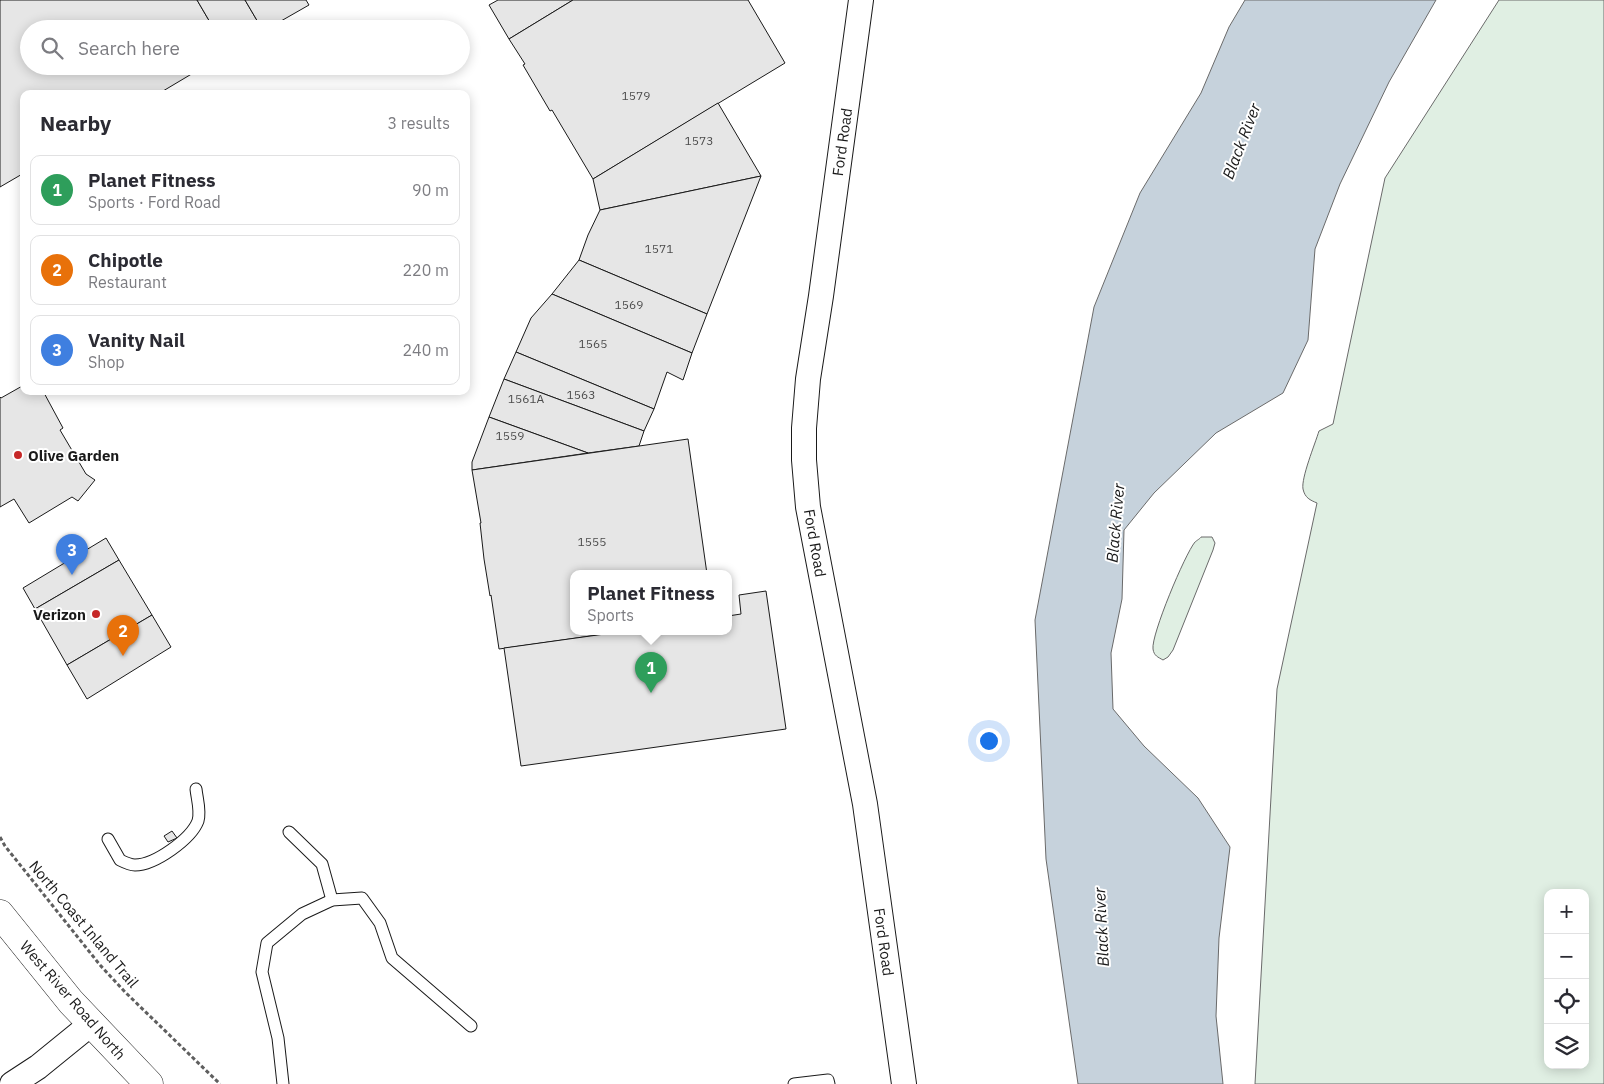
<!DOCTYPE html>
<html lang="en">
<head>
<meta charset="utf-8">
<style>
  body { margin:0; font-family:"IBM Plex Sans",sans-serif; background:#f2f2f3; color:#2b2b33 }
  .controls { position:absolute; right:15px; bottom:15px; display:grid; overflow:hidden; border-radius:10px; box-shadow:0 2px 12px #0003 }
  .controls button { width:45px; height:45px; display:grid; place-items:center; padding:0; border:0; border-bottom:1px solid #e1e1e2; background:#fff; color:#2b2b33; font:25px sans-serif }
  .you { position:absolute; left:988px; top:740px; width:18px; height:18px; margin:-12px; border:4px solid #fff; border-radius:50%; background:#1a73e8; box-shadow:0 0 0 8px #1a73e833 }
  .badge { display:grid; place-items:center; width:32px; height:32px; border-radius:50%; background:#d93025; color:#fff; font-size:16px; font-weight:700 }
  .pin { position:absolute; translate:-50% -41px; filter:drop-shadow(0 1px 2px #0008) }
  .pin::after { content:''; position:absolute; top:26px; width:18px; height:15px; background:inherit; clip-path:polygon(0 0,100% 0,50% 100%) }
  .popup { position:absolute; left:570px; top:570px; width:162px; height:65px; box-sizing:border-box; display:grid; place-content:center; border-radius:10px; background:#fff; filter:drop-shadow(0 1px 4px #0005); font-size:16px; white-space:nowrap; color:#7c7c81 }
  .popup b { font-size:19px; color:#2b2b33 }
  .popup::after { content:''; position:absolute; left:50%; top:100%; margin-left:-10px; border:10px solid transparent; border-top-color:#fff }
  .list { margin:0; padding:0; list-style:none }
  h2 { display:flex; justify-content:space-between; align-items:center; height:65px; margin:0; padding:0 20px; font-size:21px }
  h2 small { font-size:16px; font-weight:400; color:#7c7c81 }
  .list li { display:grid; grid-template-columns:32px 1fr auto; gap:15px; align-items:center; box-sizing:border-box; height:70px; margin:0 10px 10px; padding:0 10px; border:1px solid #e1e1e2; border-radius:10px }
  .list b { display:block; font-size:19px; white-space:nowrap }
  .list p { margin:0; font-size:16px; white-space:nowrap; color:#7c7c81 }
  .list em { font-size:16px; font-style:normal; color:#7c7c81 }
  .icon { flex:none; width:28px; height:28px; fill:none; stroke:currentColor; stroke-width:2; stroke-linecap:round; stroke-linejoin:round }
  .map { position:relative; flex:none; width:1604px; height:1084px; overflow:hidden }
  .search { position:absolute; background:#fff; box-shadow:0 2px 12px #0003; left:20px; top:20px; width:450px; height:55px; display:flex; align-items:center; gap:12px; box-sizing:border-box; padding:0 18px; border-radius:28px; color:#7c7c81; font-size:19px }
  .panel { position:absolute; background:#fff; box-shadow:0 2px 12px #0003; left:20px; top:90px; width:450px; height:305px; border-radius:10px }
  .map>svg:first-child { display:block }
  .green { fill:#e0efe3; stroke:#6a6a6a; fill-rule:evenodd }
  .water { fill:#c6d2dc; stroke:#6a6a6a }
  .building { fill:#e6e6e6; stroke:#1a1a1a }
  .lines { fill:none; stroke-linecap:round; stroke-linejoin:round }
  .service-casing { stroke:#1a1a1a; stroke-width:13 }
  .minor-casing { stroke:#1a1a1a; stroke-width:26 }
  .tertiary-casing { stroke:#1a1a1a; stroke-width:29 }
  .path { stroke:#5f5f5f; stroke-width:3; stroke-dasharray:4 2.5; stroke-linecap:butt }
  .service { stroke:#fff; stroke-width:11 }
  .minor { stroke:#fff; stroke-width:24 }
  .tertiary { stroke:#fff; stroke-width:28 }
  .poi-dot { fill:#c62828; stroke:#fff; stroke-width:2 }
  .labels { text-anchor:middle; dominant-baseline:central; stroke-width:4; stroke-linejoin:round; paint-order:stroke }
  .number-label { font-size:12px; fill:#4d4d4d }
  .street-label { font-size:15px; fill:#1a1a1a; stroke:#fff }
  .poi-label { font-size:15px; font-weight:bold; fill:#1a1a1a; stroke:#fff; text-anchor:start }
  .water-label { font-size:16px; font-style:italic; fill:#1a1a1a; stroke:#fff }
</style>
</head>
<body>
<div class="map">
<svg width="1604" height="1084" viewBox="0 0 1604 1084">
  <rect width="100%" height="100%" fill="#fff"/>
  <!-- green -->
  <g class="green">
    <path d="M1499 0H1604V1084H1255L1277 689 1317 503C1310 500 1305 498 1303 489 1301 478 1315 444 1319 431L1333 424 1385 178ZM1548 893H1585V1065H1548Z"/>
    <path d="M1201 537H1212L1215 543 1213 550 1173 650 1168 657 1163 660C1158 657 1154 656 1153 649 1151 635 1185 554 1195 542 1196 541 1201 538 1201 537Z"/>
  </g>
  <!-- water -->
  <polygon class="water" points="1245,0 1436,0 1389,82 1340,184 1315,249 1308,340 1283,393 1216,433 1154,493 1124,530 1122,599 1111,653 1113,709 1144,746 1198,798 1230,847 1219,938 1216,1016 1223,1084 1078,1084 1046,859 1035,620 1094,307 1140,193 1201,93 1229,27"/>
  <!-- building -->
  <g class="building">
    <polygon points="0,0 197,0 214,29 29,29 29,66 205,66 158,94 24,94 24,173 0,187"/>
    <polygon points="197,0 245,0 262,29 214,29"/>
    <polygon points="245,0 306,0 309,5 267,29 262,29"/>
    <polygon points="498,0 573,0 509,39 489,5"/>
    <polygon points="573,0 748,0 785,63 593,179 552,110 550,111 523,65 525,64 509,39"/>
    <polygon points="718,103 761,176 600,210 593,179"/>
    <polygon points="761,176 707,314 579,260 588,235 600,210"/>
    <polygon points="579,260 707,314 692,353 552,294"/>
    <polygon points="552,294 692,353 683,380 667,372 654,409 516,352 531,318"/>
    <polygon points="516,352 654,409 644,431 504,379"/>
    <polygon points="504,379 644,431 639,446 588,453 489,417"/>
    <polygon points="24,385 24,391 43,391 63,428 60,430 86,474 95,480 78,501 72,497 29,523 14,499 0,507 0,397 1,398"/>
    <polygon points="489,417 588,453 472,470 472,462"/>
    <polygon points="688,439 707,574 574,574 574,632 619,632 499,649 491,595 490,596 484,559 480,523 481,523 472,470"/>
    <polygon points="106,538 119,560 35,609 23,588"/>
    <polygon points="119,560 152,615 67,665 35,609"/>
    <polygon points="766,591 786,729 521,766 504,648 619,632 728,632 728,616 741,614 739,595"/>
    <polygon points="152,615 171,647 87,699 67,665"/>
    <polygon points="172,831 177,838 168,842 164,836"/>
  </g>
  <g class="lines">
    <!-- service casing -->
    <g class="service-casing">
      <g id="service">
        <polyline points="289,832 322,864 332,900"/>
        <path d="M108 839 120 860C124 862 130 865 135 865 155 865 191 839 198 821 201 811 197 799 196 789"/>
        <polyline points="283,1084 278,1038 262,972 267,943 302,914 332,900 362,898 380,923 392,958 471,1026"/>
        <polyline points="794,1084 828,1080 829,1084"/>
      </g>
    </g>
    <!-- minor casing -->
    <g class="minor-casing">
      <g id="minor">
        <polyline points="861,0 821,296 808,379 804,428 804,460 808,507 865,804 904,1084"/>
        <polyline points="12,1084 38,1067 91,1024"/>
      </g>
    </g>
    <!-- tertiary casing -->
    <g class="tertiary-casing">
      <polyline id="tertiary" points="0,914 71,1002 149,1084"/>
    </g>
    <!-- path -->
    <polyline class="path" points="0,837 5,846 100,965 125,992 220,1084"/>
    <!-- service -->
    <use href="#service" class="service"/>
    <!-- minor -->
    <use href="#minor" class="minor"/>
    <!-- tertiary -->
    <use href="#tertiary" class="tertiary"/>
  </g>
  <!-- markers -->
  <g class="poi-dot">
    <circle cx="18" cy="455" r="5"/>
    <circle cx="96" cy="614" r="5"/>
  </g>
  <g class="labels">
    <!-- number labels -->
    <g class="number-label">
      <text x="636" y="95">1579</text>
      <text x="699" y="140">1573</text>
      <text x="659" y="248">1571</text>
      <text x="629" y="304">1569</text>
      <text x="593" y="343">1565</text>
      <text x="581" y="394">1563</text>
      <text x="526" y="398">1561A</text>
      <text x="510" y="435">1559</text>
      <text x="592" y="541">1555</text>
    </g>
    <!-- street labels -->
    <g class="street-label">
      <text transform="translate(842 142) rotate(-82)">Ford Road</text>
      <text transform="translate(815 543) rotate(80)">Ford Road</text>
      <text transform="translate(84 924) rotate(50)">North Coast Inland Trail</text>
      <text transform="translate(884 942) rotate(82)">Ford Road</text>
      <text transform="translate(73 1000) rotate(49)">West River Road North</text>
    </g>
    <!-- poi labels -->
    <g class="poi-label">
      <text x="28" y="455">Olive Garden</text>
      <text x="86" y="614" text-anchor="end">Verizon</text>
    </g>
    <!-- water labels -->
    <g class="water-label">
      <text transform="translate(1241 141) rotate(-69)">Black River</text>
      <text transform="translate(1115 523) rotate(-85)">Black River</text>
      <text transform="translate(1101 927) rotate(-93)">Black River</text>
    </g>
  </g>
</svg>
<div class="controls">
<button>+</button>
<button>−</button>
<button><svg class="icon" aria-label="locate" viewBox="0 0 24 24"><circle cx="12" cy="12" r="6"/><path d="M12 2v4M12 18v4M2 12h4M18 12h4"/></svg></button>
<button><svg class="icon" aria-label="layers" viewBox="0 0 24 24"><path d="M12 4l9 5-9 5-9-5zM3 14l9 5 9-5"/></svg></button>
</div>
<div class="you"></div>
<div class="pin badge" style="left:651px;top:693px;background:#2e9e5b">1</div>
<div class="popup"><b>Planet Fitness</b>Sports</div>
<div class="pin badge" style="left:123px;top:656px;background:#e8710a">2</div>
<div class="pin badge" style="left:72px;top:575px;background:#3f7fe0">3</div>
<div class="search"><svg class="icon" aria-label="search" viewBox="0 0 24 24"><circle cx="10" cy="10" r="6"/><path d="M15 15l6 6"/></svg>Search here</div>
<section class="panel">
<h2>Nearby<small>3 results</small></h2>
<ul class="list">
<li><span class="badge" style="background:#2e9e5b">1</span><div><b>Planet Fitness</b><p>Sports · Ford Road</p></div><em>90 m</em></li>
<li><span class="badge" style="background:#e8710a">2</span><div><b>Chipotle</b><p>Restaurant</p></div><em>220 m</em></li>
<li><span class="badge" style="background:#3f7fe0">3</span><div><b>Vanity Nail</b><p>Shop</p></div><em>240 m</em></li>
</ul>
</section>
</div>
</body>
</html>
